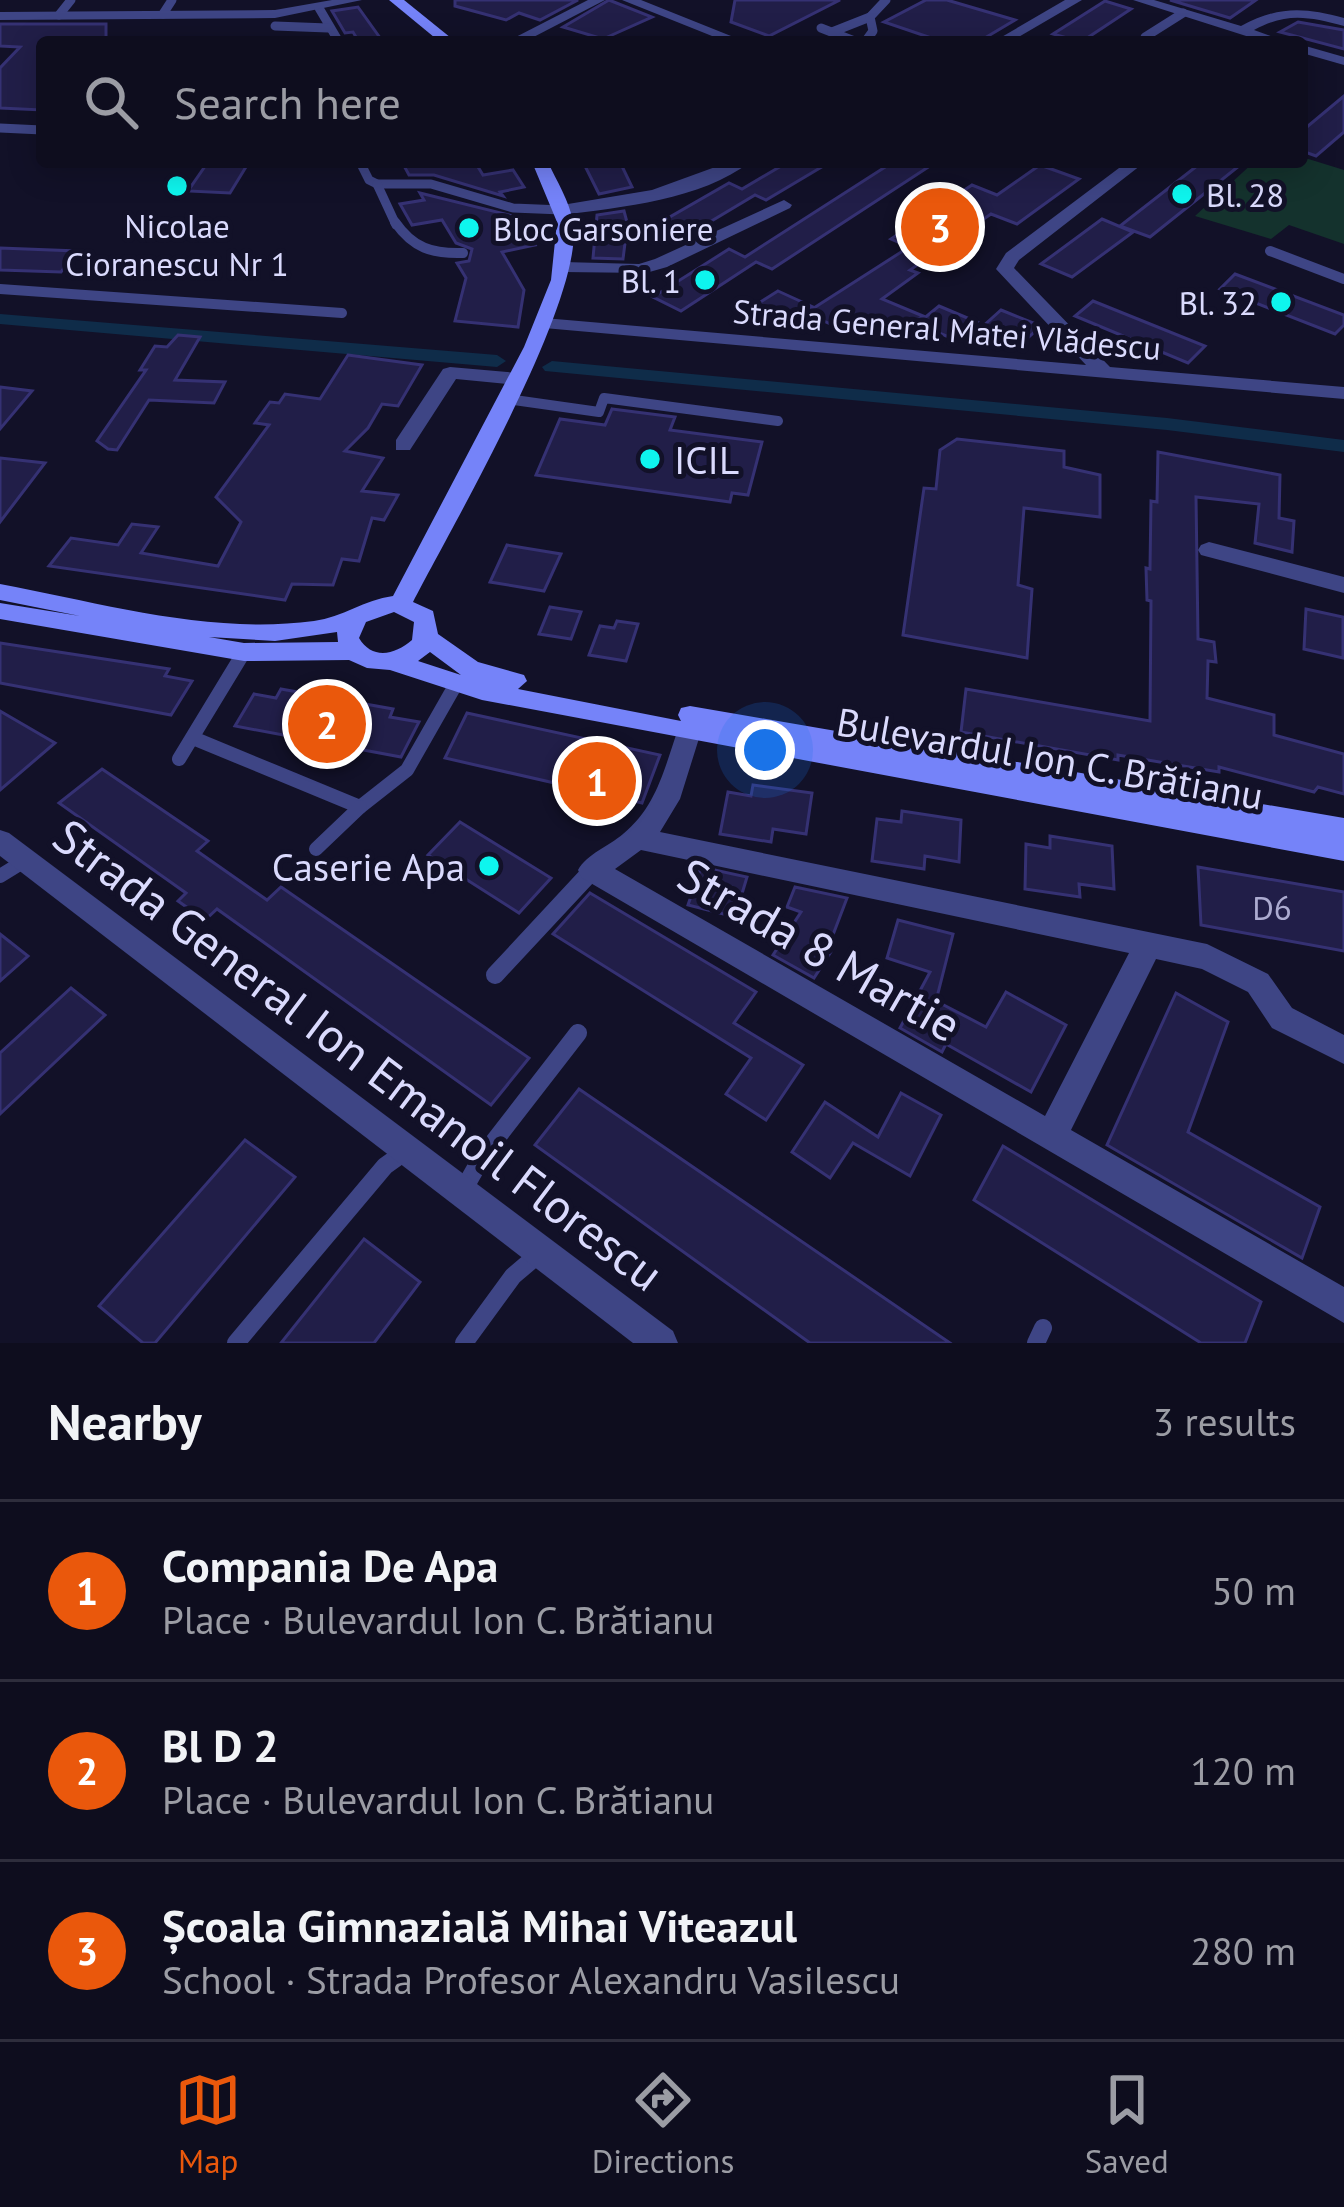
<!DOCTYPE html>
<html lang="en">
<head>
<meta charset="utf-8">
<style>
  body { margin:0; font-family:"PT Sans",sans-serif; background:#171627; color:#f1f3f6 }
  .you { position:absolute; left:765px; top:750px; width:42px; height:42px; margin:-30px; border:9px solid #fff; border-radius:50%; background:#1a73e8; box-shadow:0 0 0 18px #1a73e833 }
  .badge { display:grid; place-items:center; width:78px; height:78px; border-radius:50%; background:#ea580c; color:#fff; font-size:39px; font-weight:700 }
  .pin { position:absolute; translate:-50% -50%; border:6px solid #fff; box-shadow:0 3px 12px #0006 }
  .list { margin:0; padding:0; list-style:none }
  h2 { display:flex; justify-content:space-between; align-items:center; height:156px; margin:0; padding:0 48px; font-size:51px }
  h2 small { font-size:39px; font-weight:400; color:#9b9ca4 }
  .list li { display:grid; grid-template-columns:78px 1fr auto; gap:36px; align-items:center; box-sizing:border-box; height:180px; padding:0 48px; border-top:3px solid #2e2d3c }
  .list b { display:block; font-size:45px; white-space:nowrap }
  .list p { margin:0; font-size:39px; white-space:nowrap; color:#9b9ca4 }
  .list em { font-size:39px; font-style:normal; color:#9b9ca4 }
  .icon { flex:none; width:66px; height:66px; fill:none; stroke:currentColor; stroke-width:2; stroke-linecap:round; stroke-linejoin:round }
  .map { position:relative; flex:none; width:1344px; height:1343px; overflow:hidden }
  .search { position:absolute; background:#0e0d1e; box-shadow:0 6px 30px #0003; left:36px; right:36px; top:36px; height:132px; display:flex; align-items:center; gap:30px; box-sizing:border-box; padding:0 42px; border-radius:12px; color:#9b9ca4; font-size:45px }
  .sheet { height:696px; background:#0e0d1e }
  nav { display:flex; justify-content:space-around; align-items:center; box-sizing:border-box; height:168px; border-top:3px solid #2e2d3c; background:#0e0d1e; font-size:33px; color:#9b9ca4 }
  nav a { display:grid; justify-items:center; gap:6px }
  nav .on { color:#ea580c }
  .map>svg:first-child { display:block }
  .green { fill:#14322d }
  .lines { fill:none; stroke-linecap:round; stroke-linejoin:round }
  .canal { fill:#0f2c49; fill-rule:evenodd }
  .building { fill:#211e48; stroke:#353173; stroke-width:3 }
  .service-far3 { stroke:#3e4585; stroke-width:9 }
  .service-far2 { stroke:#3e4585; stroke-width:10 }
  .service-far1 { stroke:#3e4585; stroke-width:14 }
  .service { stroke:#3e4585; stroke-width:18 }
  .minor { fill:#3e4585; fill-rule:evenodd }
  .secondary { fill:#7583f9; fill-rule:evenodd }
  .poi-dot { fill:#0ef5ee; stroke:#121128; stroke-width:4.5 }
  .labels { text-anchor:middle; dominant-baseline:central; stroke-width:10; stroke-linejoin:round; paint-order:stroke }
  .far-poi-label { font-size:33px; fill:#dadafd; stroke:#121128; text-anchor:start }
  .far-street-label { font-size:33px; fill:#dadafd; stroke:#121128 }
  .number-label { font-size:33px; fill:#acabd0 }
  .poi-label { font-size:39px; fill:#dadafd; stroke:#121128; text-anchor:start }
  .street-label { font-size:39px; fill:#dadafd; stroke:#121128 }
  .near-street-label { font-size:48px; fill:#dadafd; stroke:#121128 }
</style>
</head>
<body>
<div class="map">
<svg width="1344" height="1343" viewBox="0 0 1344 1343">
  <rect width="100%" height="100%" fill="#121128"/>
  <!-- green -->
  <polygon class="green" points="1302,157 1344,170 1344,244 1289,225 1271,239 1195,216 1254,162 1302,162"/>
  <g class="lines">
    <!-- canal -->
    <g class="canal">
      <polygon points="0,314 497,355 506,361 497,367 0,324"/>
      <polygon points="552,361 1167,418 1344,440 1344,452 1167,430 545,371 542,367"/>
    </g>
  </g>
  <!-- building -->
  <g class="building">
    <polygon points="455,0 578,0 540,20 519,13 506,20 455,6"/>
    <polygon points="609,0 652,17 603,39 563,27"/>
    <polygon points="735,0 840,0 769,36 731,22"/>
    <polygon points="926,0 947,0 1015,20 978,42 943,42 884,22"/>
    <polygon points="1170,0 1256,0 1230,18"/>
    <polygon points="1105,1 1131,9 1081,42 1053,34"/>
    <polygon points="358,7 383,42 359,42 353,32 345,33 332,11"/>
    <polygon points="1298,22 1344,30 1344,49 1280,32"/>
    <polygon points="0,24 106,24 106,42 42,42 42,110 0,108 0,68 20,47 0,46"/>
    <polygon points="1344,96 1344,132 1316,156 1302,151 1302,131"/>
    <polygon points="208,162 249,162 230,193 188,191"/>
    <polygon points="402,162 475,162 483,175 513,170 524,187 500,192 503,196 434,175 409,175"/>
    <polygon points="583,162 620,162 632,187 599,194"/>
    <polygon points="788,162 830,162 766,200 755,195 683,238 656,225 729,183 742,189"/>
    <polygon points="893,162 936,162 772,269 756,262 681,311 653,297 729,249 745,257"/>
    <polygon points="1202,162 1244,162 1150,237 1120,226"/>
    <polygon points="1040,165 1079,179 1017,224 991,214 910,270 918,273 882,299 923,316 899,335 859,318 844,330 806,313 909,247 891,239 972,185 997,195"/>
    <polygon points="420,193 517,217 535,245 502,252 524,290 518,327 455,321 466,278 457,263 469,261 472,249 456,243 442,220 412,225 400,204 424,200"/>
    <polygon points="624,211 632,241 625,243 623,259 593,258 597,215"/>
    <polygon points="1102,219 1133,232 1072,277 1041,264"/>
    <polygon points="0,248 76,251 61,272 0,270"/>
    <polygon points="1235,274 1344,315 1344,325 1335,334 1220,289"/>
    <polygon points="778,291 813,307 790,323 754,306"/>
    <polygon points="1093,301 1205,346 1188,363 1075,316"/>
    <polygon points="939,306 977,322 956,340 917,324"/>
    <polygon points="1001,310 1041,326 1021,344 981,328"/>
    <polygon points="178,335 200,337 175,380 225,382 214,403 149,400 117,450 108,449 97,441 146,370 140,370 155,346 167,347"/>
    <polygon points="348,355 422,365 398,406 382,404 368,428 345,451 383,458 362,491 398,495 384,520 372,518 359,561 342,559 333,585 292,584 285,600 49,566 71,538 118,545 132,524 158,527 141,553 218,566 241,522 216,497 269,425 255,423 270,402 279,403 285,394 320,399"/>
    <polygon points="0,387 32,391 0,429"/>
    <polygon points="612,409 675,417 670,430 762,442 748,495 732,493 730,502 536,475 560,419 605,425"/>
    <polygon points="957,439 1064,451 1064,467 1100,475 1100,517 1024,508 1018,585 1032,589 1027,658 903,635 924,488 936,489 940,450"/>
    <polygon points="1158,452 1280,475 1279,518 1294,521 1292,552 1255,543 1259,504 1196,497 1198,639 1214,642 1216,662 1208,661 1207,698 1274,715 1274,735 1344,754 1344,794 1318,787 1314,792 1219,767 1219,772 1118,755 1118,760 961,732 966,689 1150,721 1151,601 1147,600 1146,568 1150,569 1151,501 1157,502"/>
    <polygon points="0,458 45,463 0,522"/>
    <polygon points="507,545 561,554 544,591 490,582"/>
    <polygon points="550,607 581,612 571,639 539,634"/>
    <polygon points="1306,609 1343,617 1343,658 1304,649"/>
    <polygon points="617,621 638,624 626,661 589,655 600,626 614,628"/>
    <polygon points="0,643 169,669 165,676 192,681 171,715 0,683"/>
    <polygon points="281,689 393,709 390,717 419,722 401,757 235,726 254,694 276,698"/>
    <polygon points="0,711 55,743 0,790"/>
    <polygon points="467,713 660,755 642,803 445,758"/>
    <polygon points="102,769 208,841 197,851 267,900 281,887 529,1058 491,1105 217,909 205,920 178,901 186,893 59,803"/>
    <polygon points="753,785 812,793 806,834 773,829 771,842 720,834 728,792 751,796"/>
    <polygon points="902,811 961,820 959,862 925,856 924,869 872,861 877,819 901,822"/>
    <polygon points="460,822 551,878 519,913 428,855"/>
    <polygon points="1050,836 1112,846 1114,889 1079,884 1080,897 1025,889 1026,844 1050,848"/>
    <polygon points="701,867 747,877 735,917 688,905"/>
    <polygon points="1198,867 1344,892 1344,951 1201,925"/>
    <polygon points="795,887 847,898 828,948 832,950 814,978 773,955 801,912 787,907"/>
    <polygon points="590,893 756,992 734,1023 803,1065 766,1120 726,1094 751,1058 553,934"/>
    <polygon points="898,920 953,934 936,1001 986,1027 1006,992 1066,1025 1031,1092 946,1044 942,1052 900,1028 930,972 887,958"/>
    <polygon points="0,934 28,956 0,981"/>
    <polygon points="71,988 105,1015 0,1114 0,1053"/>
    <polygon points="1176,993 1228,1022 1188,1132 1320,1207 1302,1258 1107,1145"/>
    <polygon points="579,1089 950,1343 810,1343 535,1145"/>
    <polygon points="901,1093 941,1115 910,1176 853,1143 830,1178 792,1152 825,1102 878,1137"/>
    <polygon points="245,1140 295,1177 155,1343 143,1343 99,1306"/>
    <polygon points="1003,1146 1261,1302 1245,1343 1201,1343 974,1200"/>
    <polygon points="364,1239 420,1282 374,1343 281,1343"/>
  </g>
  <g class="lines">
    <!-- service-far3 -->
    <g class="service-far3">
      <polyline points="319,8 339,42"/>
      <polyline points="163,14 172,0"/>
      <polyline points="59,15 71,0"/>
      <polyline points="275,26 328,28"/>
      <polyline points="821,28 857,42"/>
      <polyline points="832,32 870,17"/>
      <polyline points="1145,37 1183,13"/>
      <polyline points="865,42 873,31 870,17 886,0"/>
      <polyline points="0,128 42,130"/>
      <polyline points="360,162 369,180 377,184 431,184 513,208 562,210"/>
      <polyline points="377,184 396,225"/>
    </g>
    <!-- service-far2 -->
    <g class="service-far2">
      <path d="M395 222C413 248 432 254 463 253"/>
      <polyline points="1270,251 1344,279"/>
      <polyline points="0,289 342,313"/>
      <polyline points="507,399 599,412 604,398 778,421"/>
    </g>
    <!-- service-far1 -->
    <g class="service-far1">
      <polyline points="193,738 360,807 407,770 456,684"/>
      <polyline points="179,759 244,652"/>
      <polyline points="316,849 360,807"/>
      <polyline points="0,876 26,860"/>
      <polyline points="586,877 592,870"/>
    </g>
    <!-- service -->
    <g class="service">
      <polyline points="495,975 589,874"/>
      <polyline points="461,1194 482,1157 578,1033"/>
      <polyline points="236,1343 385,1166 406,1151"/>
      <polyline points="464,1343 513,1276 540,1253"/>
      <polyline points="1036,1343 1043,1328"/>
    </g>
    <!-- minor -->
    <g class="minor">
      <polygon points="332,0 362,0 275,18 0,20 0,12 275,10"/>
      <polygon points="588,0 605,0 524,42 506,42"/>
      <polygon points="622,0 641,0 746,42 727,42"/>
      <polygon points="1065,0 1082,0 1010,42 993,42"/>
      <path d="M1133 0H1154L1241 26C1278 6 1304 7 1344 18V26C1309 17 1287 12 1254 30L1287 42H1265Z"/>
      <polygon points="1302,45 1344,57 1344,65 1302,53"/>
      <path d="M729 162H750C701 200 622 207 562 215L554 210 562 205 652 190Z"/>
      <polygon points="1127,162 1145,162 1019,260 1014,268 1110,367 1344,387 1344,399 544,328 535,323 544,318 1086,365 996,269 1006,253"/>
      <polygon points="784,200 792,205 790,208 667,267 646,273 563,272 554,267 563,262 639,264 655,259"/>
      <polygon points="450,367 517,373 527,379 517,385 456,379 410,450 396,450 396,440 443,369"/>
      <polygon points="1209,542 1344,577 1344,593 1201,555 1198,550 1201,545"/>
      <path d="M689 722 698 725 701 732 680 799 660 832 1207 944 1268 974 1292 1008 1344 1035V1064L1272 1028 1248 992 1202 969 1156 959 1071 1130 1344 1287V1323L582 878 578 870C587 854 609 846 623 834 656 807 664 770 677 732L680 725ZM641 850 1129 953 1045 1116 615 869Z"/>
      <polygon points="0,830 9,833 673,1331 678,1343 633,1343 0,856"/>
    </g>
    <!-- secondary -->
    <g class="secondary">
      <polygon points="389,0 404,0 456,42 440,42"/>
      <path d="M532 162H548C556 180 570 202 573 222 586 297 452 526 413 602L433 611 438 634 478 662 524 675 527 681 518 689 681 721 678 715 681 708 690 706 1344 818V861L482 700 390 670 367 668 349 660 244 661 0 619V603L80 616 0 600V584C102 603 209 635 314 621 343 617 364 600 393 596L524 347 551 280 557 222ZM394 612 414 622 412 640C395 655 372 660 359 638L366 622ZM337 632 338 642 244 643 209 637 275 641ZM430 652 461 675 418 661Z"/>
    </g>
  </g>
  <!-- markers -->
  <g class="poi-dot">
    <circle cx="177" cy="186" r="12"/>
    <circle cx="1182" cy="194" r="12"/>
    <circle cx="469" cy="228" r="12"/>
    <circle cx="705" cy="280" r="12"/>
    <circle cx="1281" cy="302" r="12"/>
    <circle cx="650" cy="459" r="12"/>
    <circle cx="489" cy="866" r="12"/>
  </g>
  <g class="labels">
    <!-- far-poi labels -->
    <g class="far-poi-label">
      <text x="1206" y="194">Bl. 28</text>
      <text x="177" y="225" text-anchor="middle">Nicolae<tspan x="177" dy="38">Cioranescu Nr 1</tspan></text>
      <text x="493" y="228">Bloc Garsoniere</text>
      <text x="681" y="280" text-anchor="end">Bl. 1</text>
      <text x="1257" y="302" text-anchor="end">Bl. 32</text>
    </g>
    <!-- far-street labels -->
    <g class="far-street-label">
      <text transform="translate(947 329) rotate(5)">Strada General Matei Vlădescu</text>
    </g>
    <!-- number labels -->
    <g class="number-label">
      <text x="1272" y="907">D6</text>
    </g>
    <!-- poi labels -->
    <g class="poi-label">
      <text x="674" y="459">ICIL</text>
      <text x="465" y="866" text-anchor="end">Caserie Apa</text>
    </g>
    <!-- street labels -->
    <g class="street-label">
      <text transform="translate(1050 758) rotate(10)">Bulevardul Ion C. Brătianu</text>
    </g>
    <!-- near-street labels -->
    <g class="near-street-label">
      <text transform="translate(820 949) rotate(30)">Strada 8 Martie</text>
      <text transform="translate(359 1054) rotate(37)">Strada General Ion Emanoil Florescu</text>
    </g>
  </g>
</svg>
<div class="you"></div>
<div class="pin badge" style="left:597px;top:781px">1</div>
<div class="pin badge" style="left:327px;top:724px">2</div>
<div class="pin badge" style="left:940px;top:227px">3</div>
<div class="search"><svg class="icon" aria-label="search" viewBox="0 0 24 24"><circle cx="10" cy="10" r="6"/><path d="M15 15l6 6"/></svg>Search here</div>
</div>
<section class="sheet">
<h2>Nearby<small>3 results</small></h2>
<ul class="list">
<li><span class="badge">1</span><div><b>Compania De Apa</b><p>Place · Bulevardul Ion C. Brătianu</p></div><em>50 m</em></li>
<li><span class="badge">2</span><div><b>Bl D 2</b><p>Place · Bulevardul Ion C. Brătianu</p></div><em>120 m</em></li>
<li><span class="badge">3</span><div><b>Școala Gimnazială Mihai Viteazul</b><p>School · Strada Profesor Alexandru Vasilescu</p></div><em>280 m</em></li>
</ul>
</section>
<nav>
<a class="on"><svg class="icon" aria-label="map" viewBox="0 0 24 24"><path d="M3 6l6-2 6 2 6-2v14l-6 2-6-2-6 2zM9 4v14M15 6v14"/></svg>Map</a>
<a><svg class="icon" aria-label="directions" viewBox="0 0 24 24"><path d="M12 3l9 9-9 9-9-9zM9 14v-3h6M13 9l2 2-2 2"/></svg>Directions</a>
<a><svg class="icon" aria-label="saved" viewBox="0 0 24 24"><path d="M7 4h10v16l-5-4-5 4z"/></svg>Saved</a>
</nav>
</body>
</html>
